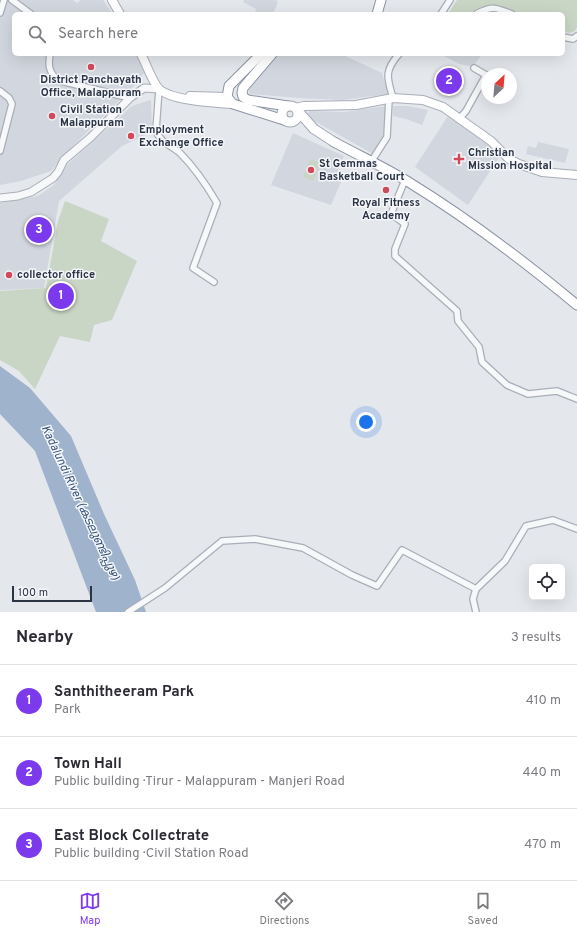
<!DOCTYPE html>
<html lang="en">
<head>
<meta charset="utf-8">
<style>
  body { margin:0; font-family:Overpass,"Noto Sans Malayalam",sans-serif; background:#f2f2f3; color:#2b2b33 }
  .controls { position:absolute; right:12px; bottom:12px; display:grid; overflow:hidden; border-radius:6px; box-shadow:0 4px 16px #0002 }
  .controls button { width:36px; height:36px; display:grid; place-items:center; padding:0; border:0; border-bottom:1px solid #e1e1e2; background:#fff; color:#2b2b33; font:20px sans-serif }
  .compass { position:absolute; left:481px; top:68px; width:36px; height:36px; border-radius:50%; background:#fff; box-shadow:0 4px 16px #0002; rotate:26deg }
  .scale { position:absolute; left:12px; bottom:10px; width:80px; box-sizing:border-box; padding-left:4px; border:2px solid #2b3445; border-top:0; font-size:11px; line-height:14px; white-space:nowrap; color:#2b3445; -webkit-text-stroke:3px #f4f6f9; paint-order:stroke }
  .you { position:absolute; left:366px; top:422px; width:14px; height:14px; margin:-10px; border:3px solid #fff; border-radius:50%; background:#1a73e8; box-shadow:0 0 0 6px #1a73e833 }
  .badge { display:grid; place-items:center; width:26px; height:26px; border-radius:50%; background:#7c3aed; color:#fff; font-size:13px; font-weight:700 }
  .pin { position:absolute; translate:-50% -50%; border:2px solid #fff; box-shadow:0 1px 4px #0006 }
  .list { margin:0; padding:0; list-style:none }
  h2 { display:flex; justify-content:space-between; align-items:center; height:52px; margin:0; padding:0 16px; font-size:17px }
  h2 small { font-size:13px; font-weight:400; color:#7c7c81 }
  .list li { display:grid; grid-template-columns:26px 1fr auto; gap:12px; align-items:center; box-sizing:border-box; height:72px; padding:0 16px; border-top:1px solid #e1e1e2 }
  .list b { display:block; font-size:15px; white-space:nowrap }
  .list p { margin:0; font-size:13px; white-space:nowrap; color:#7c7c81 }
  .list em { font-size:13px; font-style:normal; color:#7c7c81 }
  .icon { flex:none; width:22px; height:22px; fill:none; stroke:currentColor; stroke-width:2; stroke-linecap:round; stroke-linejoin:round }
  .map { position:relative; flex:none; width:577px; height:612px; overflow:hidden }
  .search { position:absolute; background:#fff; box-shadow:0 4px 16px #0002; left:12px; right:12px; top:12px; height:44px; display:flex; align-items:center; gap:10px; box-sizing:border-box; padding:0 14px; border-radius:6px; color:#7c7c81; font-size:15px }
  .sheet { height:268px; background:#fff }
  nav { display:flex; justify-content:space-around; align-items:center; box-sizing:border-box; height:56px; border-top:1px solid #e1e1e2; background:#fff; font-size:11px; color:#7c7c81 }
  nav a { display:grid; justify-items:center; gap:2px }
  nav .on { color:#7c3aed }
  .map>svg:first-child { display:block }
  .built { fill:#d2d6de }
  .green { fill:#c9d6c5 }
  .water { fill:#9fb4cc }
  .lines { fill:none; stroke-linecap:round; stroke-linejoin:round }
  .minor-casing { stroke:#a9aeb7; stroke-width:8 }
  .tertiary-casing { stroke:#a9aeb7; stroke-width:9 }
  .secondary-casing { stroke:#a9aeb7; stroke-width:10 }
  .primary-casing { stroke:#a3abb8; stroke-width:11 }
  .trunk-casing { stroke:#8b94a3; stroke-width:11 }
  .minor { stroke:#f7f8fa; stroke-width:5.5 }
  .tertiary { stroke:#f7f8fa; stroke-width:7 }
  .secondary { stroke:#fff; stroke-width:8 }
  .primary { stroke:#fff; stroke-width:9 }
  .trunk { stroke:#fff; stroke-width:9 }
  .poi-dot { fill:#d1495b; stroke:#f4f6f9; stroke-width:1.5 }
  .labels { text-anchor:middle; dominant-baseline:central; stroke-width:3; stroke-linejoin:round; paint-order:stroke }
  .poi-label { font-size:11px; font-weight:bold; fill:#2b3445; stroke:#f4f6f9; text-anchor:start }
  .water-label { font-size:12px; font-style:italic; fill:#34527a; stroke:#f4f6f9 }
</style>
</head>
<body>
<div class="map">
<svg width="577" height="612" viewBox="0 0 577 612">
  <rect width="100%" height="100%" fill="#e4e7ec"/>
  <!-- built -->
  <g class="built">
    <polygon points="0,0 73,0 77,3 81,0 103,0 113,14 14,14 14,54 136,54 144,73 138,82 70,149 51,171 21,181 0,185"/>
    <polygon points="244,0 276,0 278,2 273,14 255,14 256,9 243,2"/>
    <polygon points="279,54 341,54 382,73 388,94 343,100 298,98 250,94 248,89 250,85"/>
    <polygon points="440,54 482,54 473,67 459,64"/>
    <polygon points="151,100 152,132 122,146 59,201 44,288 0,290 0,203 38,196 54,185 67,165 132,106"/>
    <polygon points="386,106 383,140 375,155 309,118 308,115 309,111 344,112"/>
    <polygon points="393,106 407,106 428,110 422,125 406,119 393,116"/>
    <polygon points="448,116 503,151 468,205 415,167"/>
    <polygon points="293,133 344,156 336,175 342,180 331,205 271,185"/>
    <polygon points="538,142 569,149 565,163 526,154 528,146 536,148"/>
  </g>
  <!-- green -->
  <g class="green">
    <polygon points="457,0 577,0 577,27 575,31 569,33 563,31 563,14 521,14 498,5 489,5 468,13 448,14"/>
    <polygon points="310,159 320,163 313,181 303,177"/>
    <polygon points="65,201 109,219 101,241 137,261 112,320 94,325 90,342 60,336 35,389 19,371 0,360 0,291 46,288 58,221"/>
  </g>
  <!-- water -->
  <polygon class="water" points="0,366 30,388 71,436 104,514 135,580 146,612 96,612 35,451 0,414"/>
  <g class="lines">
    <!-- minor casing -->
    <g class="minor-casing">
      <g id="minor">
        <polyline points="12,0 31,14"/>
        <polyline points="0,13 4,0"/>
        <polyline points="441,14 450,0"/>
        <path d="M476 14C492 6 495 7 512 14"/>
        <polyline points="563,37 573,39 577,36"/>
        <path d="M50 54C48 66 49 71 57 80L130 98"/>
        <path d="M159 89 156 130C160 143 171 145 180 153 194 167 207 186 217 203L193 268 214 282"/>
        <polyline points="0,91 9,98 12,104 0,151"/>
        <path d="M393 98C387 78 384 71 399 54"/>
        <polyline points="459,119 466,111 486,75 474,68"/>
        <polyline points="371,162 387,137 389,99"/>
        <polyline points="405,180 391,214 405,224 395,249 395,256 457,311 458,321 479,347 482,362 507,385 528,394 557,391 577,399"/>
        <polyline points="476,589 473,599 476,612"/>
        <polyline points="128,612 165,588 222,541 255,539 303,548 352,575 377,586 402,550 476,589 505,561 526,526 553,520 577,529"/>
      </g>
    </g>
    <!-- tertiary casing -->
    <g class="tertiary-casing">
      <polyline id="tertiary" points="0,198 18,196 31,192 53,178 58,172 64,160 91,137 130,98 144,88 159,89"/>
    </g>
    <!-- secondary casing -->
    <g class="secondary-casing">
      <g id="secondary">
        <polyline points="112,0 120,14"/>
        <path d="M141 54C146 63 153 84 160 90 175 101 215 103 233 104"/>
        <polyline points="190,96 227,97"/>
        <polyline points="296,108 304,106 356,105 393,98 423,100 443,107 491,141 509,159 519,164 542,172 577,175"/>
      </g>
    </g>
    <!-- primary casing -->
    <g class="primary-casing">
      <g id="primary">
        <circle cx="290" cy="114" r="8"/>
        <polyline points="298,111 314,129 334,142"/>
      </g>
    </g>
    <!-- trunk casing -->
    <g class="trunk-casing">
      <g id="trunk">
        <polyline points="377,14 381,0"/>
        <polyline points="261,54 229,86 227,97 233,104 284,120"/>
        <polyline points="272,54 243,88 242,93 243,97 248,100 288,106"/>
        <path d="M334 142C358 155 384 167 407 181 467 218 523 260 577 305"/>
      </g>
    </g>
    <!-- minor -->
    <use href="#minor" class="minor"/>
    <!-- tertiary -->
    <use href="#tertiary" class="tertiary"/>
    <!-- secondary -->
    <use href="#secondary" class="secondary"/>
    <!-- primary -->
    <use href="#primary" class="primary"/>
    <!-- trunk -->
    <use href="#trunk" class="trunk"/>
  </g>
  <!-- markers -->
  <g class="poi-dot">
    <circle cx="91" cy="67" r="4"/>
    <circle cx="52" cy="116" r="4"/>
    <circle cx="131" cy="136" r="4"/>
    <path d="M457 153h4v4h4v4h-4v4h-4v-4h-4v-4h4z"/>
    <circle cx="311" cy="170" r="4"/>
    <circle cx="386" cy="190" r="4"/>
    <circle cx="9" cy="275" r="4"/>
  </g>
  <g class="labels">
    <!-- poi labels -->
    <g class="poi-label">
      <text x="91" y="80" text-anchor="middle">District Panchayath<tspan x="91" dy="13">Office, Malappuram</tspan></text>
      <text x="60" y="110">Civil Station<tspan x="60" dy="13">Malappuram</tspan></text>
      <text x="139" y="130">Employment<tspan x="139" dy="13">Exchange Office</tspan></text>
      <text x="468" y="153">Christian<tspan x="468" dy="13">Mission Hospital</tspan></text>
      <text x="319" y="164">St Gemmas<tspan x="319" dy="13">Basketball Court</tspan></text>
      <text x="386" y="203" text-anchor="middle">Royal Fitness<tspan x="386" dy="13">Academy</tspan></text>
      <text x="17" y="275">collector office</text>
    </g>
    <!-- water labels -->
    <g class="water-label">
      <text transform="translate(80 503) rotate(65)">Kadalundi River (കടലുണ്ടിപ്പുഴ)</text>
    </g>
  </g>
</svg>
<div class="controls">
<button><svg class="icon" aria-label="locate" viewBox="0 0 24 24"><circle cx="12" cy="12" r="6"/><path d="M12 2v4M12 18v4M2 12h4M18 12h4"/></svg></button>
</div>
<svg class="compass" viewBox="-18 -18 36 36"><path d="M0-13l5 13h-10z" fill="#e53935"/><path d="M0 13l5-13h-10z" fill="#7c7c81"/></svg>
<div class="scale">100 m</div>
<div class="you"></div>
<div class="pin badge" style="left:61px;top:296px">1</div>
<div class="pin badge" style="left:449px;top:81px">2</div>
<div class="pin badge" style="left:39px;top:230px">3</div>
<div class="search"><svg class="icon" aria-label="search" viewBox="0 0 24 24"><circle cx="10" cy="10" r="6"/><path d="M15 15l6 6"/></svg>Search here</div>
</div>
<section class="sheet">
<h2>Nearby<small>3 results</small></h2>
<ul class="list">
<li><span class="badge">1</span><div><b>Santhitheeram Park</b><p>Park</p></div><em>410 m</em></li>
<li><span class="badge">2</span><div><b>Town Hall</b><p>Public building · Tirur - Malappuram - Manjeri Road</p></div><em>440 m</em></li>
<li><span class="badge">3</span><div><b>East Block Collectrate</b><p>Public building · Civil Station Road</p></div><em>470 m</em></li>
</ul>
</section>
<nav>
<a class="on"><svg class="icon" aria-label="map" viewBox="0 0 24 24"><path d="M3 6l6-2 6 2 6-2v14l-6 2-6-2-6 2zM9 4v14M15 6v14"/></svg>Map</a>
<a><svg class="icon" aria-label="directions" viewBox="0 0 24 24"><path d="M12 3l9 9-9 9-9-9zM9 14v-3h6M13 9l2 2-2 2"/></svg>Directions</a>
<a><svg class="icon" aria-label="saved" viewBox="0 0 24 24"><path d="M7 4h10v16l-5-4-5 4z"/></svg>Saved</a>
</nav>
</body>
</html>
